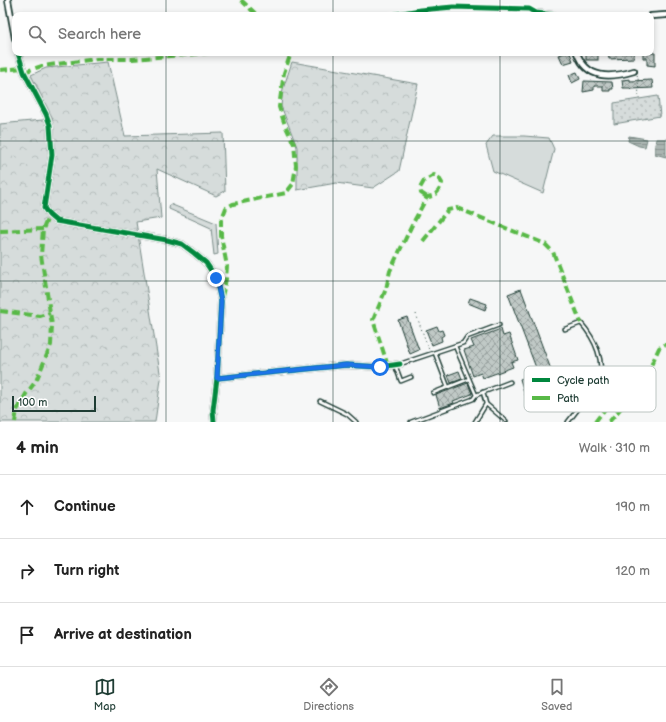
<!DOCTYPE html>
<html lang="en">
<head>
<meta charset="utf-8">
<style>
  body { margin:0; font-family:"Balsamiq Sans",sans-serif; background:#f6f6f6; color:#222 }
  .scale { position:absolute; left:12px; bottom:10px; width:84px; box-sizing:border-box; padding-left:4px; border:2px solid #1f3d34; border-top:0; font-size:11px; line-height:14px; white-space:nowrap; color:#1f3d34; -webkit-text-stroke:3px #fff; paint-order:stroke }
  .stop { position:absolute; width:12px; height:12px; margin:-9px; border:3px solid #1a73e8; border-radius:50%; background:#fff }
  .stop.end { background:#1a73e8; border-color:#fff; box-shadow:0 1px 4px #0008 }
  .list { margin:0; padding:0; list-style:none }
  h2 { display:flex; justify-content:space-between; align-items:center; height:52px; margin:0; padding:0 16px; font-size:17px }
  h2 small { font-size:13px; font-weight:400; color:#767676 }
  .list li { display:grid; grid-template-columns:26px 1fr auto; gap:12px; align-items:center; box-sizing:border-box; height:64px; padding:0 16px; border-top:1px solid #e0e0e0 }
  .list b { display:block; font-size:15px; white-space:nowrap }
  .list em { font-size:13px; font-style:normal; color:#767676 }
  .icon { flex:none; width:22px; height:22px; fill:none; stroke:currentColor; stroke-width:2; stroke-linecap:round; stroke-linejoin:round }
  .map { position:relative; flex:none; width:666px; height:422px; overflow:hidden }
  .search { position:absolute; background:#fff; box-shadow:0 2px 6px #0003; left:12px; right:12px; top:12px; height:44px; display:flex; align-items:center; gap:10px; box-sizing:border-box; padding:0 14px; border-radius:8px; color:#767676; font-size:15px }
  .sheet { height:244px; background:#fff }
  nav { display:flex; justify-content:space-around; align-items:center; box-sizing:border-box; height:56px; border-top:1px solid #e0e0e0; background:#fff; font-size:11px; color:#767676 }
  nav a { display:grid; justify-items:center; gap:2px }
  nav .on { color:#1f3d34 }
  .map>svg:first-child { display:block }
  .grass { fill:#d6dcdb; stroke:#7a8c88 }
  .forest { fill:url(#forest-crowns); stroke:#7a8c88 }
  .park { fill:url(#park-dots); stroke:#7a8c88 }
  .water { fill:url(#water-rules); stroke:#72857f }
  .building { fill:url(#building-cross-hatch); stroke:#1f3d34 }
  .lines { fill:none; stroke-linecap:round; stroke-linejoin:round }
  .lane-casing { stroke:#1f3d34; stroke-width:5.5 }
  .street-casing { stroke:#1f3d34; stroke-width:8 }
  .path { stroke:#1f3d34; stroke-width:1; stroke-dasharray:1 3; stroke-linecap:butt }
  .lane { stroke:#fff; stroke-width:2.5 }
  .street { stroke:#fff; stroke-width:4.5 }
  .quiet { stroke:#58b947; stroke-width:4; stroke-dasharray:8 4; stroke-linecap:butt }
  .cycleway-casing { stroke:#fff; stroke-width:8 }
  .cycleway { stroke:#00873e; stroke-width:5 }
  .route { stroke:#1a73e8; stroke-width:5 }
  .grid { fill:none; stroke:#1f3d34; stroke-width:1; stroke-opacity:0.55 }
  .key { fill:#fff; stroke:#bcc5c2; stroke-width:1 }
  .key-label { font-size:11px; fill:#1f3d34 }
</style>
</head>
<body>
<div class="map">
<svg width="666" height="422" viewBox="0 0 666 422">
  <defs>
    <pattern id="forest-crowns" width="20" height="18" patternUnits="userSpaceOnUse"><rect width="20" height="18" fill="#d6dcdb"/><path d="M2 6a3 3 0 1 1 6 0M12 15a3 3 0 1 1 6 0" fill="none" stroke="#b7bebd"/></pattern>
    <pattern id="park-dots" width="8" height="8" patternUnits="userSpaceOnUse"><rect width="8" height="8" fill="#d6dcdb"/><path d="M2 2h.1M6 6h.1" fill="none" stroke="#b7bebd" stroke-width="1.8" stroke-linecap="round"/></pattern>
    <pattern id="water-rules" width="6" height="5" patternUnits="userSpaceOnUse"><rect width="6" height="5" fill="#aab5b1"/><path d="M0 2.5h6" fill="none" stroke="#8a9491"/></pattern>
    <pattern id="building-cross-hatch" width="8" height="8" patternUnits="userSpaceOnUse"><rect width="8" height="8" fill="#c0c9c6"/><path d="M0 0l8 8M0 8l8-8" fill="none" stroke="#9ba4a2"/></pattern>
  </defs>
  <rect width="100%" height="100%" fill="#f6f7f7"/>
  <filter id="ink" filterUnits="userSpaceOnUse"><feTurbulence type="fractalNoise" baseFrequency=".025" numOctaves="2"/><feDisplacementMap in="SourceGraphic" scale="8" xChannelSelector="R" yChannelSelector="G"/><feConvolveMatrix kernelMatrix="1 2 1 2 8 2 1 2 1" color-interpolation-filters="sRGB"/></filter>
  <g filter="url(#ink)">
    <!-- grass -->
    <g class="grass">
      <polygon points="493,136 524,136 549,138 554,149 543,193 493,171 486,145"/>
      <polygon points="170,204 216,223 218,254 214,255 211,228 169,209"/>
    </g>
    <!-- forest -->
    <g class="forest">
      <polygon points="108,62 125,136 223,133 225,191 216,196 157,169 161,218 136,222 161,379 155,422 0,422 0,124 53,119 31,75 46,68"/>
      <polygon points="292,62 418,84 399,171 373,188 336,183 297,190 297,147 281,106 283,89"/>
    </g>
    <!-- park -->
    <polygon class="park" points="658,96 660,116 614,124 614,103"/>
    <!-- water -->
    <g class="water">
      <polygon points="629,136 647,139 645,147 639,146 628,141"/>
      <polygon points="656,139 666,139 666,157 655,154 655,144"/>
    </g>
    <!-- building -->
    <g class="building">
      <polygon points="565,53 570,53 573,61 563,64 559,55"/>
      <rect x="586" y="53" width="12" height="7"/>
      <polygon points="608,53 634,53 634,58 609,59"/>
      <polygon points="643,53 655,53 655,66 647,65 647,58 643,58"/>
      <polygon points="577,72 580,79 572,83 569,75"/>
      <polygon points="630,79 630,81 652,80 653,88 631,89 630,88 623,88 622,80"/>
      <polygon points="584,81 612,82 613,89 610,89 610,91 603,91 603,86 594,86 594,90 583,92"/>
      <polygon points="521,289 556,383 525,395 520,379 538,373 508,294"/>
      <polygon points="470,298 487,304 485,310 468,303"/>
      <polygon points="407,317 419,350 410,354 398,320"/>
      <polygon points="437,326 439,331 442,330 444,335 441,337 442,341 432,345 426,330"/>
      <polygon points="501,329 503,336 509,334 518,360 511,362 513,367 483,378 481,373 473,376 464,350 474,347 471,340"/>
      <polygon points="459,371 462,379 451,383 448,375"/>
      <polygon points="468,383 472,394 453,401 454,403 440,408 436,395"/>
    </g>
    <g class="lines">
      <!-- lane casing -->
      <g class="lane-casing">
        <g id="lane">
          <path d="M565 329 581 323C595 339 606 362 598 383L568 422"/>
          <polyline points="455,346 476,395 510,382"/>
          <polyline points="435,353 448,387"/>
          <polyline points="400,364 463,343 467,337 499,325"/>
          <polyline points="395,365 401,381 411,377"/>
          <polyline points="433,393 469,379"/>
          <polyline points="320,401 347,414 356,422"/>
          <polyline points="486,404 506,421"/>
          <polyline points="411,422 473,399 476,395"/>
          <polyline points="475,422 486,404 483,392"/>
        </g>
      </g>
      <!-- street casing -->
      <g class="street-casing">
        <g id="street">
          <polyline points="8,0 15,38"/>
          <polyline points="536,13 553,15"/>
          <polyline points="651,16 666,15"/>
          <polyline points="18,53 24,72 46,114 50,125 52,155 44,208 49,215 56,221 167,240 182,244 194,253 206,263 216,278 221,301 217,378 213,410 214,422"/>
          <path d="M577 53C587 80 611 78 634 71"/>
          <polyline points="217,378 346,365 380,367 400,364"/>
        </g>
      </g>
      <!-- path -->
      <g class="path">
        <polyline points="637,75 638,77 639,99"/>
        <polyline points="416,314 429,350"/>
      </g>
      <!-- lane -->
      <use href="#lane" class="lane"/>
      <!-- street -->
      <use href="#street" class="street"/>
      <!-- quiet -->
      <g class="quiet">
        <polyline points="241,0 257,15"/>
        <polyline points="0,70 22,68"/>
        <polyline points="24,72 42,66 97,59 132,59 209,53"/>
        <polyline points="0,231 43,229"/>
        <polyline points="423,241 448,210 457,208 545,244 553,252 581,323"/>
        <polyline points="222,297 226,279 227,266 221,236 221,221 226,208 233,204 286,193 293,184 296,166 294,144 285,125 279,107 284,73 291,53"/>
        <polyline points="0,311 40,316 50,313"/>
        <path d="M388 366 373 320 386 289 390 271 413 223 427 197C436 196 439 192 442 183L439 178 434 175 424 181 420 188 421 193 427 197"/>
        <polyline points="15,422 17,410 26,394 36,381 51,345 52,325 41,255 43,229 49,215"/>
        <polyline points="595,422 614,397 598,383"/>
        <polyline points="609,422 644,381 659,348 666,344"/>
      </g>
      <!-- cycleway casing -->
      <g class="cycleway-casing">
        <g id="cycleway">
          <polyline points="391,15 420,10 453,7 529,9 536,13 553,15"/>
          <polyline points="18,53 24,72 46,114 50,125 52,155 44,208 49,215 56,221 167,240 182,244 194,253 206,263 216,278 221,301 217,378 213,410 214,422"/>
          <polyline points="217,378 346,365 380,367 400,364"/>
        </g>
      </g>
      <!-- cycleway -->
      <use href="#cycleway" class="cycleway"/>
    </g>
  </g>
  <g class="lines" filter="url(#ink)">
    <!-- route -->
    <polyline class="route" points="216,278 221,301 217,378 346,365 380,367"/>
  </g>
  <!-- grid -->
  <path class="grid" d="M166 0V15M333 0V15M500 0V15M166 53V422M333 53V422M500 53V422M0 141H666M0 281H666"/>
  <!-- legend -->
  <rect x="524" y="366" width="132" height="46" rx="6" class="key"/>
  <rect x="532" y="378" width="18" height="4" fill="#00873e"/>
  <rect x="532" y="396" width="18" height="4" fill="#58b947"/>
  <g class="key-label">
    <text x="557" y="384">Cycle path</text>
    <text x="557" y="402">Path</text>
  </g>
</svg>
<div class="scale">100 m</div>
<div class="stop" style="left:380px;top:367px"></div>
<div class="stop end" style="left:216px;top:278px"></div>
<div class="search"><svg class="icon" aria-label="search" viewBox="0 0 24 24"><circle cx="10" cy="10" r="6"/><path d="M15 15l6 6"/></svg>Search here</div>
</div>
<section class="sheet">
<h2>4 min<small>Walk · 310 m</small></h2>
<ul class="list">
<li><svg class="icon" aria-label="ahead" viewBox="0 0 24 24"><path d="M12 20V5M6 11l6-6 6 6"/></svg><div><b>Continue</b></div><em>190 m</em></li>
<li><svg class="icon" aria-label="right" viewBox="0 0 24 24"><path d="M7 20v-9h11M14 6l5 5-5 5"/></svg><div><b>Turn right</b></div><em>120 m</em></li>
<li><svg class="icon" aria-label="arrive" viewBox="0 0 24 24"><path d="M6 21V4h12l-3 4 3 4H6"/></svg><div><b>Arrive at destination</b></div></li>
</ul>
</section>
<nav>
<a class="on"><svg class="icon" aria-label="map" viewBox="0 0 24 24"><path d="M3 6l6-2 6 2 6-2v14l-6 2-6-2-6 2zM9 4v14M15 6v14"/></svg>Map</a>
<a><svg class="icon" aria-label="directions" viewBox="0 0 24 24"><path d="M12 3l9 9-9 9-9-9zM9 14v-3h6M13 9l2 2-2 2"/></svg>Directions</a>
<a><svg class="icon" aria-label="saved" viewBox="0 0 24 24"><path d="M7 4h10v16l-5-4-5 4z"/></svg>Saved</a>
</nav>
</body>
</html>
